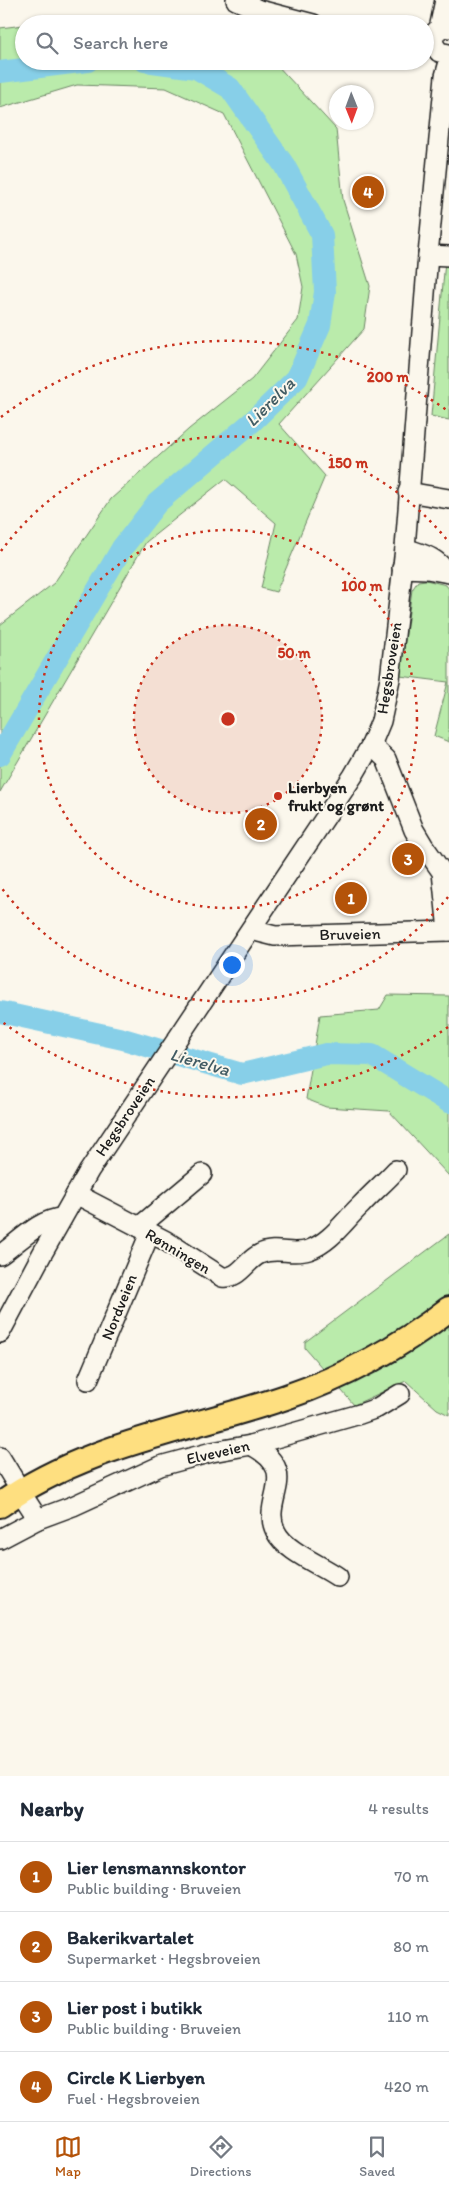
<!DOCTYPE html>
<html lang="en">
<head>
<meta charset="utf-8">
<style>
  body { margin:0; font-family:Itim,sans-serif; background:#f6f6f7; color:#1f2937 }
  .compass { position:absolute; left:329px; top:85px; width:45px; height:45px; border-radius:50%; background:#fff; box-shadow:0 1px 4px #0004; rotate:179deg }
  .you { position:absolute; left:231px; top:964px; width:18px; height:18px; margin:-12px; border:4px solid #fff; border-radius:50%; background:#1a73e8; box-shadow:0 0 0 8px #1a73e833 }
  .badge { display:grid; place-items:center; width:32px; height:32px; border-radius:50%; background:#b45309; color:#fff; font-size:16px; font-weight:700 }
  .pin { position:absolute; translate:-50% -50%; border:2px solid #fff; box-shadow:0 1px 5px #0006 }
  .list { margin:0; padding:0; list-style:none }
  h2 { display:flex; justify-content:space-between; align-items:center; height:65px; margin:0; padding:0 20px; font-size:21px }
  h2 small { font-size:16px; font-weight:400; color:#747a83 }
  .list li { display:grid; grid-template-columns:32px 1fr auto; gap:15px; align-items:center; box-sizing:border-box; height:70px; padding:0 20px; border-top:1px solid #e0e1e3 }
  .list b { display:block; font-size:19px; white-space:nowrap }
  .list p { margin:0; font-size:16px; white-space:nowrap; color:#747a83 }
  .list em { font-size:16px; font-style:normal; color:#747a83 }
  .icon { flex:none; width:28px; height:28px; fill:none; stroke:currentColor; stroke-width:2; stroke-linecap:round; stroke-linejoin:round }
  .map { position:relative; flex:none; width:449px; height:1776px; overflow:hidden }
  .search { position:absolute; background:#fff; box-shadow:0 1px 4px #0004; left:15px; right:15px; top:15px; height:55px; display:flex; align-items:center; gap:12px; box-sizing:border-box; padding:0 18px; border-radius:28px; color:#747a83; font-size:19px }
  .sheet { height:345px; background:#fff }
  nav { display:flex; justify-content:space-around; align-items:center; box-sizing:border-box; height:70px; border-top:1px solid #e0e1e3; background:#fff; font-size:14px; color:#747a83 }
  nav a { display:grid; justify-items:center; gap:2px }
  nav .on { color:#b45309 }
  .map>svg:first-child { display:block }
  .green { fill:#baebab; stroke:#6b8464 }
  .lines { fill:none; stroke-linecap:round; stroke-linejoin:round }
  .river { stroke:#87cfe8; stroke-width:22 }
  .minor-casing { stroke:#1c1c1c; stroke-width:22 }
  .major-casing { stroke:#1c1c1c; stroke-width:28 }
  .minor { stroke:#fbf7ec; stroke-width:19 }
  .major { stroke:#fedf80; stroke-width:24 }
  .ring { fill:none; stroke:#c8321e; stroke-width:2.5; stroke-dasharray:2.5 5 }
  .poi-dot { fill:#c8321e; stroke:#fbf7ec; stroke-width:2 }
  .labels { text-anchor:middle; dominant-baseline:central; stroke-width:4; stroke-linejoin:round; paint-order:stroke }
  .street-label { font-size:16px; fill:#1c1c1c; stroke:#fbf7ec }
  .poi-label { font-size:16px; font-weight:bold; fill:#1c1c1c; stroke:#fbf7ec; text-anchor:start }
  .water-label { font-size:18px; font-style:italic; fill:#415b63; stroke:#fbf7ec }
  .centre { fill:#c8321e; stroke:#fbf7ec; stroke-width:2.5 }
  .ring-label { font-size:15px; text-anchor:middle; font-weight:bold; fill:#c8321e; stroke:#fbf7ec; stroke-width:4; stroke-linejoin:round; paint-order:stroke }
</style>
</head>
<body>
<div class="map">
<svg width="449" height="1776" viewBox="0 0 449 1776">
  <rect width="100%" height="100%" fill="#fbf7ec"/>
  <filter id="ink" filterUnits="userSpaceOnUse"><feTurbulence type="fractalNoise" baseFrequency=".02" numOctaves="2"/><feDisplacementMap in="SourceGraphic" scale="10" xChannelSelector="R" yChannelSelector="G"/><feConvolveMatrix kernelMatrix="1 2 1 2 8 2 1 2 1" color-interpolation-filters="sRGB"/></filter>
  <g filter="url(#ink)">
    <!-- green -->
    <g class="green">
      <polygon points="85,18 154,24 37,24"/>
      <polygon points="24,25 24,61 272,61 275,63 336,129 343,200 370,286 364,329 279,424 325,476 276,592 261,588 276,523 225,479 146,542 0,792 0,625 54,583 111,499 189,429 252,379 298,320 303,287 296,254 224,114 166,88 77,85 0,108 0,28"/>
      <polygon points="445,261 449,262 449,420 431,416"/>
      <polygon points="426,580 446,585 449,589 449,742 434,736 448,682 400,676 412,590 418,581"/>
      <polygon points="388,995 449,996 449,1176 389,1111 326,1107 306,1099 320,1015 379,1010"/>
      <polygon points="449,1234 449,1415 437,1409 406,1381 354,1405 305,1348 305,1342"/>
    </g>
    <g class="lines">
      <!-- river -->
      <g class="river">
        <polyline points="0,72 88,61"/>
        <polyline points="0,755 122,548 157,503 252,422 297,378 320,325 325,292 322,235 284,165 230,88 196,68 145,61"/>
        <polyline points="0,1012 123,1039 242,1074 326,1054 372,1055 449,1102"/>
      </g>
      <!-- minor casing -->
      <g class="minor-casing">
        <g id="minor">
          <polyline points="236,0 259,10 313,24"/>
          <polyline points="449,28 444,27 435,32 433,43 439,52 449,54"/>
          <polyline points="439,29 445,0"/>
          <polyline points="428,255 449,256"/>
          <polyline points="408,492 449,499"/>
          <path d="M405 548C421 554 436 556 446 572"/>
          <polyline points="402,568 427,569 449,573"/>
          <polyline points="371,745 386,759 414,830 423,845 442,872 448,931"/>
          <polyline points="251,930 275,936 449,931"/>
          <path d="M76 1194 166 1241 222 1277C240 1279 245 1261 260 1254 276 1246 292 1256 309 1250 331 1242 344 1221 361 1205 372 1193 385 1182 396 1170"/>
          <polyline points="139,1227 202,1174"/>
          <path d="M0 1255C19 1242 39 1219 62 1218"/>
          <polyline points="0,1333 42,1254 89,1171 353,776 371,745 381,721 390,679 405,548 428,255 445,76 449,62"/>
          <polyline points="88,1380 150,1233"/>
          <path d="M251 1445C304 1473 259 1499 276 1532 285 1551 321 1565 338 1577"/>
          <polyline points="0,1457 14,1480"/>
          <polyline points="27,1502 38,1519"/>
          <polyline points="0,1539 38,1519 73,1506 160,1466 212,1452 251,1445 360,1414 377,1408 400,1394"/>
        </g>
      </g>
      <!-- major casing -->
      <g class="major-casing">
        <path id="major" d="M0 1505C85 1444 190 1430 286 1397 345 1377 400 1347 449 1309"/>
      </g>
      <!-- minor -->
      <use href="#minor" class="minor"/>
      <!-- major -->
      <use href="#major" class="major"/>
    </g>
  </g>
  <!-- distance rings -->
  <circle cx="228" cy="719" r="94" fill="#c8321e" fill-opacity=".12"/>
  <g class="ring">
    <circle cx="228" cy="719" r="94"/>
    <circle cx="228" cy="719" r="189"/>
    <path d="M448 897A283 283 0 0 1 1 887M1 551A283 283 0 0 1 448 541"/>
    <path d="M448 1027A378 378 0 0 1 1 1021M1 417A378 378 0 0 1 448 411"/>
  </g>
  <!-- markers -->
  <circle class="poi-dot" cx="278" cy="796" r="5"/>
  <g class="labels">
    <!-- street labels -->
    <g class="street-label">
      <text transform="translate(389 668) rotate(-81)">Hegsbroveien</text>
      <text transform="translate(350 934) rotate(-1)">Bruveien</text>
      <text transform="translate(125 1116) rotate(-56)">Hegsbroveien</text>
      <text transform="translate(178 1251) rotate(31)">Rønningen</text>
      <text transform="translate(119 1307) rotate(-68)">Nordveien</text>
      <text transform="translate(218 1452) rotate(-13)">Elveveien</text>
    </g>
    <!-- poi labels -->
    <g class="poi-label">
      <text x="288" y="787">Lierbyen<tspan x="288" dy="18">frukt og grønt</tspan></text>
    </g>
    <!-- water labels -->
    <g class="water-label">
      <text transform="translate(270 402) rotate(-45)">Lierelva</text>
      <text transform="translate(200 1062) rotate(16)">Lierelva</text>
    </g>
  </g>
  <circle cx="228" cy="719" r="8" class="centre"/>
  <g class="ring-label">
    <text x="388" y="382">200 m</text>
    <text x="348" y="468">150 m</text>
    <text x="362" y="591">100 m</text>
    <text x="294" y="658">50 m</text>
  </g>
</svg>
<svg class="compass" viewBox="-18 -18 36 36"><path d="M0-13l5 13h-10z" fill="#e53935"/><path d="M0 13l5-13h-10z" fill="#747a83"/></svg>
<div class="you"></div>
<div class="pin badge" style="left:351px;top:898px">1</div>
<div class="pin badge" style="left:261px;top:824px">2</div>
<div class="pin badge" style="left:408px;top:859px">3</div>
<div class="pin badge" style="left:368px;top:192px">4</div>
<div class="search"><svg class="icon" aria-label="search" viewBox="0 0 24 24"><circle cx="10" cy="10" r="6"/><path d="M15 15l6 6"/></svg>Search here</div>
</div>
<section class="sheet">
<h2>Nearby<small>4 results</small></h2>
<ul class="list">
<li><span class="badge">1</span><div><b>Lier lensmannskontor</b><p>Public building · Bruveien</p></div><em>70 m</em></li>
<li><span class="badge">2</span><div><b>Bakerikvartalet</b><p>Supermarket · Hegsbroveien</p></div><em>80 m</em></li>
<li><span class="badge">3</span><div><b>Lier post i butikk</b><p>Public building · Bruveien</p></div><em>110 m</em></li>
<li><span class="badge">4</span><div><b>Circle K Lierbyen</b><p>Fuel · Hegsbroveien</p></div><em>420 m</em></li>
</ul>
</section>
<nav>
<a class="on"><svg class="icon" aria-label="map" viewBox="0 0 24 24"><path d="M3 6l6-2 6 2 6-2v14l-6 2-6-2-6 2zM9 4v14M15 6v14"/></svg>Map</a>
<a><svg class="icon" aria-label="directions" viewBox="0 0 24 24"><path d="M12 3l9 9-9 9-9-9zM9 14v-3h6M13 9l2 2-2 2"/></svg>Directions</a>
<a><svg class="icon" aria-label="saved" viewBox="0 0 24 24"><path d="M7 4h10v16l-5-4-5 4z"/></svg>Saved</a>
</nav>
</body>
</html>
